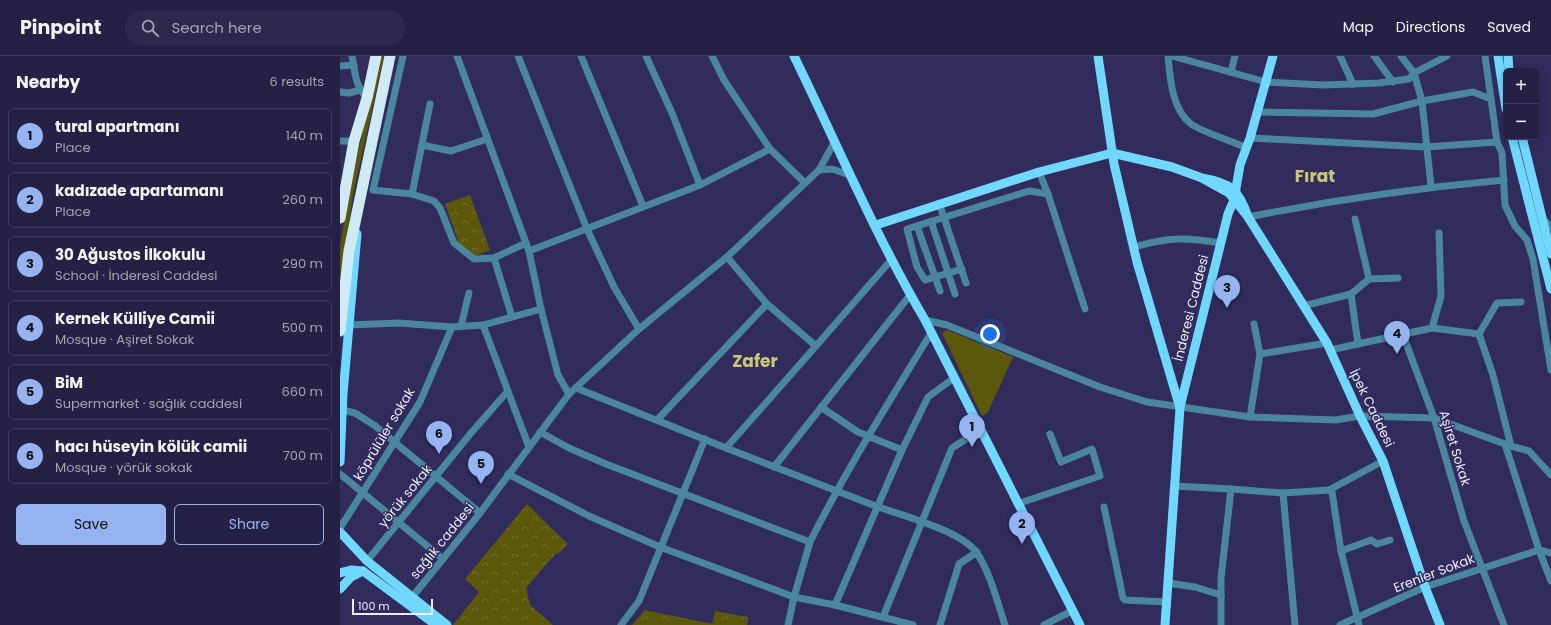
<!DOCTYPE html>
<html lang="en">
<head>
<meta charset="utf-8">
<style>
  body { margin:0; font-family:Poppins,sans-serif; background:#2d294c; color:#f1f3f6 }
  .controls { position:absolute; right:12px; top:12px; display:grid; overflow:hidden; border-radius:6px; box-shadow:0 2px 10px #0003 }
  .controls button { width:36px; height:36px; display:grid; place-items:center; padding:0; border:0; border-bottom:1px solid #423e5e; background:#252145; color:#f1f3f6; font:20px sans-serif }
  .scale { position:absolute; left:12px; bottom:10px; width:81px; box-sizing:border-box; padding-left:4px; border:2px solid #ececff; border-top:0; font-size:11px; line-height:14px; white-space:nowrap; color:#ececff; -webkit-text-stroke:3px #312c5c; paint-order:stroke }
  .you { position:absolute; left:650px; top:278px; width:14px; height:14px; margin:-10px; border:3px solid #fff; border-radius:50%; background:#1a73e8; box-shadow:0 0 0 6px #1a73e833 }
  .badge { display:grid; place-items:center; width:26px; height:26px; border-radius:50%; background:#95b2f1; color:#111; font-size:13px; font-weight:700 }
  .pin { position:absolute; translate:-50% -33px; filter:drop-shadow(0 1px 2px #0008) }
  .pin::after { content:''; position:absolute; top:21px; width:14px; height:12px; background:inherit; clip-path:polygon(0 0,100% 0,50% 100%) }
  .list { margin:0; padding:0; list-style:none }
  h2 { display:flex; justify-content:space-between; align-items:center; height:52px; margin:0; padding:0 16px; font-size:17px }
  h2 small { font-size:13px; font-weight:400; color:#a3a3b3 }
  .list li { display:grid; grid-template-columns:26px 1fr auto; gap:12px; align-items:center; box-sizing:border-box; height:56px; margin:0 8px 8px; padding:0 8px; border:1px solid #423e5e; border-radius:6px }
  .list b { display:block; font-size:15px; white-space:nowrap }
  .list p { margin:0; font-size:13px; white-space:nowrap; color:#a3a3b3 }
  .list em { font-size:13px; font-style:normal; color:#a3a3b3 }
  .actions { display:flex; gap:8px; padding:12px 16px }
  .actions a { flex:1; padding:9px 0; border:1px solid #95b2f1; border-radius:6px; text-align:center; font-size:14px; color:#95b2f1 }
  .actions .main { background:#95b2f1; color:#111 }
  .icon { flex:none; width:22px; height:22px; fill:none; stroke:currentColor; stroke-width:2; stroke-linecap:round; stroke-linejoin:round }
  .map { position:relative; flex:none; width:1211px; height:569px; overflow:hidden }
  header { display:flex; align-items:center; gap:24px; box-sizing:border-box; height:56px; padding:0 20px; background:#252145; border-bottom:1px solid #423e5e }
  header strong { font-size:19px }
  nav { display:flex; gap:22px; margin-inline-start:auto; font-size:14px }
  .search { width:280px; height:36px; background:#2d294c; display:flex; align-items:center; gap:10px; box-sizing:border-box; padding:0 14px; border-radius:22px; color:#a3a3b3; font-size:15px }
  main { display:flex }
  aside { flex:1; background:#252145 }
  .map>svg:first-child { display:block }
  .green { fill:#5c5809 }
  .park { fill:url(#park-crowns) }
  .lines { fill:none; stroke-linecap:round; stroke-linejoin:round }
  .minor { stroke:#4a879f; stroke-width:7 }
  .major { stroke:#70d7fe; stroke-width:9 }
  .highway { stroke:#cfeaf5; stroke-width:11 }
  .labels { text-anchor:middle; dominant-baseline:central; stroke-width:3; stroke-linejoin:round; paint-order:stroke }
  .street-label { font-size:13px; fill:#ececff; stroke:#312c5c }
  .district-label { font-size:17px; font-weight:bold; fill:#cbc779; stroke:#312c5c }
</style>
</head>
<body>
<header>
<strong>Pinpoint</strong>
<div class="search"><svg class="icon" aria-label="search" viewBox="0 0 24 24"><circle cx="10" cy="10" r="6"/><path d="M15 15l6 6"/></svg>Search here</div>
<nav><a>Map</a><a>Directions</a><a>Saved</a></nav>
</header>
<main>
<aside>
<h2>Nearby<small>6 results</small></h2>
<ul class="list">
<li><span class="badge">1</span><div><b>tural apartmanı</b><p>Place</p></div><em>140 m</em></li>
<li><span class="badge">2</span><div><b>kadızade apartamanı</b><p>Place</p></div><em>260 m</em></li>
<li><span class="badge">3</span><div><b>30 Ağustos İlkokulu</b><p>School · İnderesi Caddesi</p></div><em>290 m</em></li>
<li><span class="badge">4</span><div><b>Kernek Külliye Camii</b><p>Mosque · Aşiret Sokak</p></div><em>500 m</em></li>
<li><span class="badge">5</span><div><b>BiM</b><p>Supermarket · sağlık caddesi</p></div><em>660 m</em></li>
<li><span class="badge">6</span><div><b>hacı hüseyin kölük camii</b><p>Mosque · yörük sokak</p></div><em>700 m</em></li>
</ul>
<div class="actions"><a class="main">Save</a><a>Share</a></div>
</aside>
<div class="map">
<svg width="1211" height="569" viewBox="0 0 1211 569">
  <defs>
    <pattern id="park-crowns" width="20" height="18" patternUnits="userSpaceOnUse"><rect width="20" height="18" fill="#5c5809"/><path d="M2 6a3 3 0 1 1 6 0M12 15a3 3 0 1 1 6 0" fill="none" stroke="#74702e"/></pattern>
  </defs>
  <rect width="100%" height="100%" fill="#312c5c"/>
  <!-- green -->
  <g class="green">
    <polygon points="39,0 44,0 13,139 0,227 0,190 9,138"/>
    <polygon points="607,274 673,301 648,356 642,360 602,277"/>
  </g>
  <!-- park -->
  <g class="park">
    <polygon points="130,139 150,194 135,200 119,187 105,148"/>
    <polygon points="187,448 228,488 219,497 215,498 186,532 190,549 213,569 113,569 139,536 125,523"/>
    <polygon points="305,554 372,568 375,555 408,561 407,569 292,569"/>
  </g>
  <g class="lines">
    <!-- minor -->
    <g class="minor">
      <path d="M12 0C15 16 15 30 27 42"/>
      <polyline points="63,0 33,134 72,138 94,145 100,152 114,187 134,203 154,202 186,187"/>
      <polyline points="117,0 189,195 201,253 218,319 229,338"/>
      <polyline points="178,0 247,173 274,231 299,273"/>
      <polyline points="241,0 303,150"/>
      <polyline points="372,0 384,24 430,93 464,126"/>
      <path d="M828 0C830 22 832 54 851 68 862 76 892 85 905 91"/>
      <polyline points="832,0 926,26 983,29 1039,27 1069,23 1074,17 1107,0"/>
      <polyline points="1000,0 1013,28"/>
      <polyline points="1034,0 1053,26"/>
      <polyline points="1061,0 1074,17 1082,45 1091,130"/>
      <polyline points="1145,0 1151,43"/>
      <polyline points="0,10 14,9"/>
      <polyline points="891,16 895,0"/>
      <polyline points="0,36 9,37 20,34"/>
      <polyline points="918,56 1033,58 1082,45 1133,36 1151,43 1157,86 1162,97 1165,149 1175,170 1187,184 1193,203 1211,314"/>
      <polyline points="910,82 1086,91 1157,86"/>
      <polyline points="0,85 14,85"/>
      <polyline points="82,89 111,95 147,83"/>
      <polyline points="479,114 492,113 510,119"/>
      <polyline points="699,116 708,138"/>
      <polyline points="360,129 430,93"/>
      <polyline points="72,138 90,48"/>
      <polyline points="599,147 626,227"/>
      <path d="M908 161C993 144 1077 132 1164 124"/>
      <polyline points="1202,162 1211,171"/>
      <polyline points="591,165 615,238"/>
      <polyline points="577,170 600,235"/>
      <path d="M794 191C830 181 844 181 881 187"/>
      <polyline points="189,195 360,129 332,57 306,0"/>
      <polyline points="387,201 427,248 476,290 552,203"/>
      <polyline points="154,202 172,261"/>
      <polyline points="622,213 585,224 577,211 567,173 689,135 708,138 745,253"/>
      <polyline points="1029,223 1058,222"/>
      <polyline points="1011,238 1018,288"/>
      <polyline points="963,250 1011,238 1029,223 1015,163"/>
      <polyline points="585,264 607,269 760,331 807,346 910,361 920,298 987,287"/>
      <polyline points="914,268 920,298"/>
      <polyline points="9,269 59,267 112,271 143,269 189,391"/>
      <polyline points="143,269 201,253"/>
      <polyline points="121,270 129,237"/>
      <polyline points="1092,272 1101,240 1099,177"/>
      <polyline points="1063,279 1094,362 1124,465 1164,569"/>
      <polyline points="990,294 1092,272 1139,278"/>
      <polyline points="236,332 386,392 476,290"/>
      <polyline points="481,351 518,376 562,394"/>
      <polyline points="2,354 15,357 34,369 140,457"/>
      <polyline points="910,361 996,364 1020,360 1094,362 1165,388 1199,494 1211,525"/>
      <polyline points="317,364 427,248"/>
      <path d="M200 376 229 392 266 408 470 486C506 414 549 346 591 277"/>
      <polyline points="1167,389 1189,395 1211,419"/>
      <polyline points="1171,390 1153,319 1139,278 1157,247 1181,246"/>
      <path d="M386 392C435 411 484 430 533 449 559 459 620 474 636 496 649 513 658 548 665 569"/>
      <polyline points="434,411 570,239"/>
      <polyline points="0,418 103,503"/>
      <polyline points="168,418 249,460 320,491 454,541 495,549 573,569"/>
      <polyline points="834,430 891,433 881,522 881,569"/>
      <polyline points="891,433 943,437"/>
      <polyline points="989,434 992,436 1001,495 1019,569"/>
      <polyline points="677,448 760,420 752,393 721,406 710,378"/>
      <polyline points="764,451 783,542 785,544 827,546"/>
      <polyline points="0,472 80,346 112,271"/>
      <polyline points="1199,494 1211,497"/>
      <polyline points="1001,495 1031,484 1037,488 1050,484"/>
      <polyline points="27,505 131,377 167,336"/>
      <polyline points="828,527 855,531 881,539"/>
      <polyline points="69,545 140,457 229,338 299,273 387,201 479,114 495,85"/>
      <polyline points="495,549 562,394 588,341 614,322"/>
      <polyline points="543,561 612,392 640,374"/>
      <polyline points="281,569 299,545 365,383"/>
      <polyline points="448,569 454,541 470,486"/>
      <polyline points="600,569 619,508 637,496"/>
      <polyline points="704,569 732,555"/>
      <polyline points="955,569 943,437 989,434 1043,405"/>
      <polyline points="1000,569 1085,531 1199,494"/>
    </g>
    <!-- major -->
    <g class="major">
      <path d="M454 0C497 88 535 179 585 264L740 569"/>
      <polyline points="758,0 774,108 797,206 840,352 825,569"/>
      <polyline points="1158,0 1166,53"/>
      <polyline points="1168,0 1169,15"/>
      <polyline points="1172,81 1211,233"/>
      <polyline points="1182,81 1211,198"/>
      <polyline points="908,161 987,287 1020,360 1043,405 1085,531 1100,569"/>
      <path d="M536 169 699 116 772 97 832 111 862 122 889 137 908 161C899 133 890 127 862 122"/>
      <polyline points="840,351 888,158 894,144 900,109 910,82 933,0"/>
      <polyline points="0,406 3,338 17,178"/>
      <polyline points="0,476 27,505 107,569"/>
      <polyline points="0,517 11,514 23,515 96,569"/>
      <polyline points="0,533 11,521 23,515"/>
    </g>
    <!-- highway -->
    <g class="highway">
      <polyline points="0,162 14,85 27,42 36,0"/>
      <polyline points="0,275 9,195 50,0"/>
    </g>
  </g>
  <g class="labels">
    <!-- street labels -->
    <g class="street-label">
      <text transform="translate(851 252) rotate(-76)">İnderesi Caddesi</text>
      <text transform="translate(1032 352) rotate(64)">İpek Caddesi</text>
      <text transform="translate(44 378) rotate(-59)">köprülüler sokak</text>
      <text transform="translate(1115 392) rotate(73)">Aşiret Sokak</text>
      <text transform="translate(65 440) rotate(-51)">yörük sokak</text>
      <text transform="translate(102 485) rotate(-51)">sağlık caddesi</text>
      <text transform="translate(1094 517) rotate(-21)">Erenler Sokak</text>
    </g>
    <!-- district labels -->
    <g class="district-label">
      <text x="975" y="120">Fırat</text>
      <text x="415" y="305">Zafer</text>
    </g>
  </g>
</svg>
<div class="controls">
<button>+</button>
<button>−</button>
</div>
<div class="scale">100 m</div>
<div class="you"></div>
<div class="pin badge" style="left:632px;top:391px">1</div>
<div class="pin badge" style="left:682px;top:488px">2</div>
<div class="pin badge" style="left:887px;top:252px">3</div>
<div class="pin badge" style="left:1057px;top:298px">4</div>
<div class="pin badge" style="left:141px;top:428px">5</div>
<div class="pin badge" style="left:99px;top:398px">6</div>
</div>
</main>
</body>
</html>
